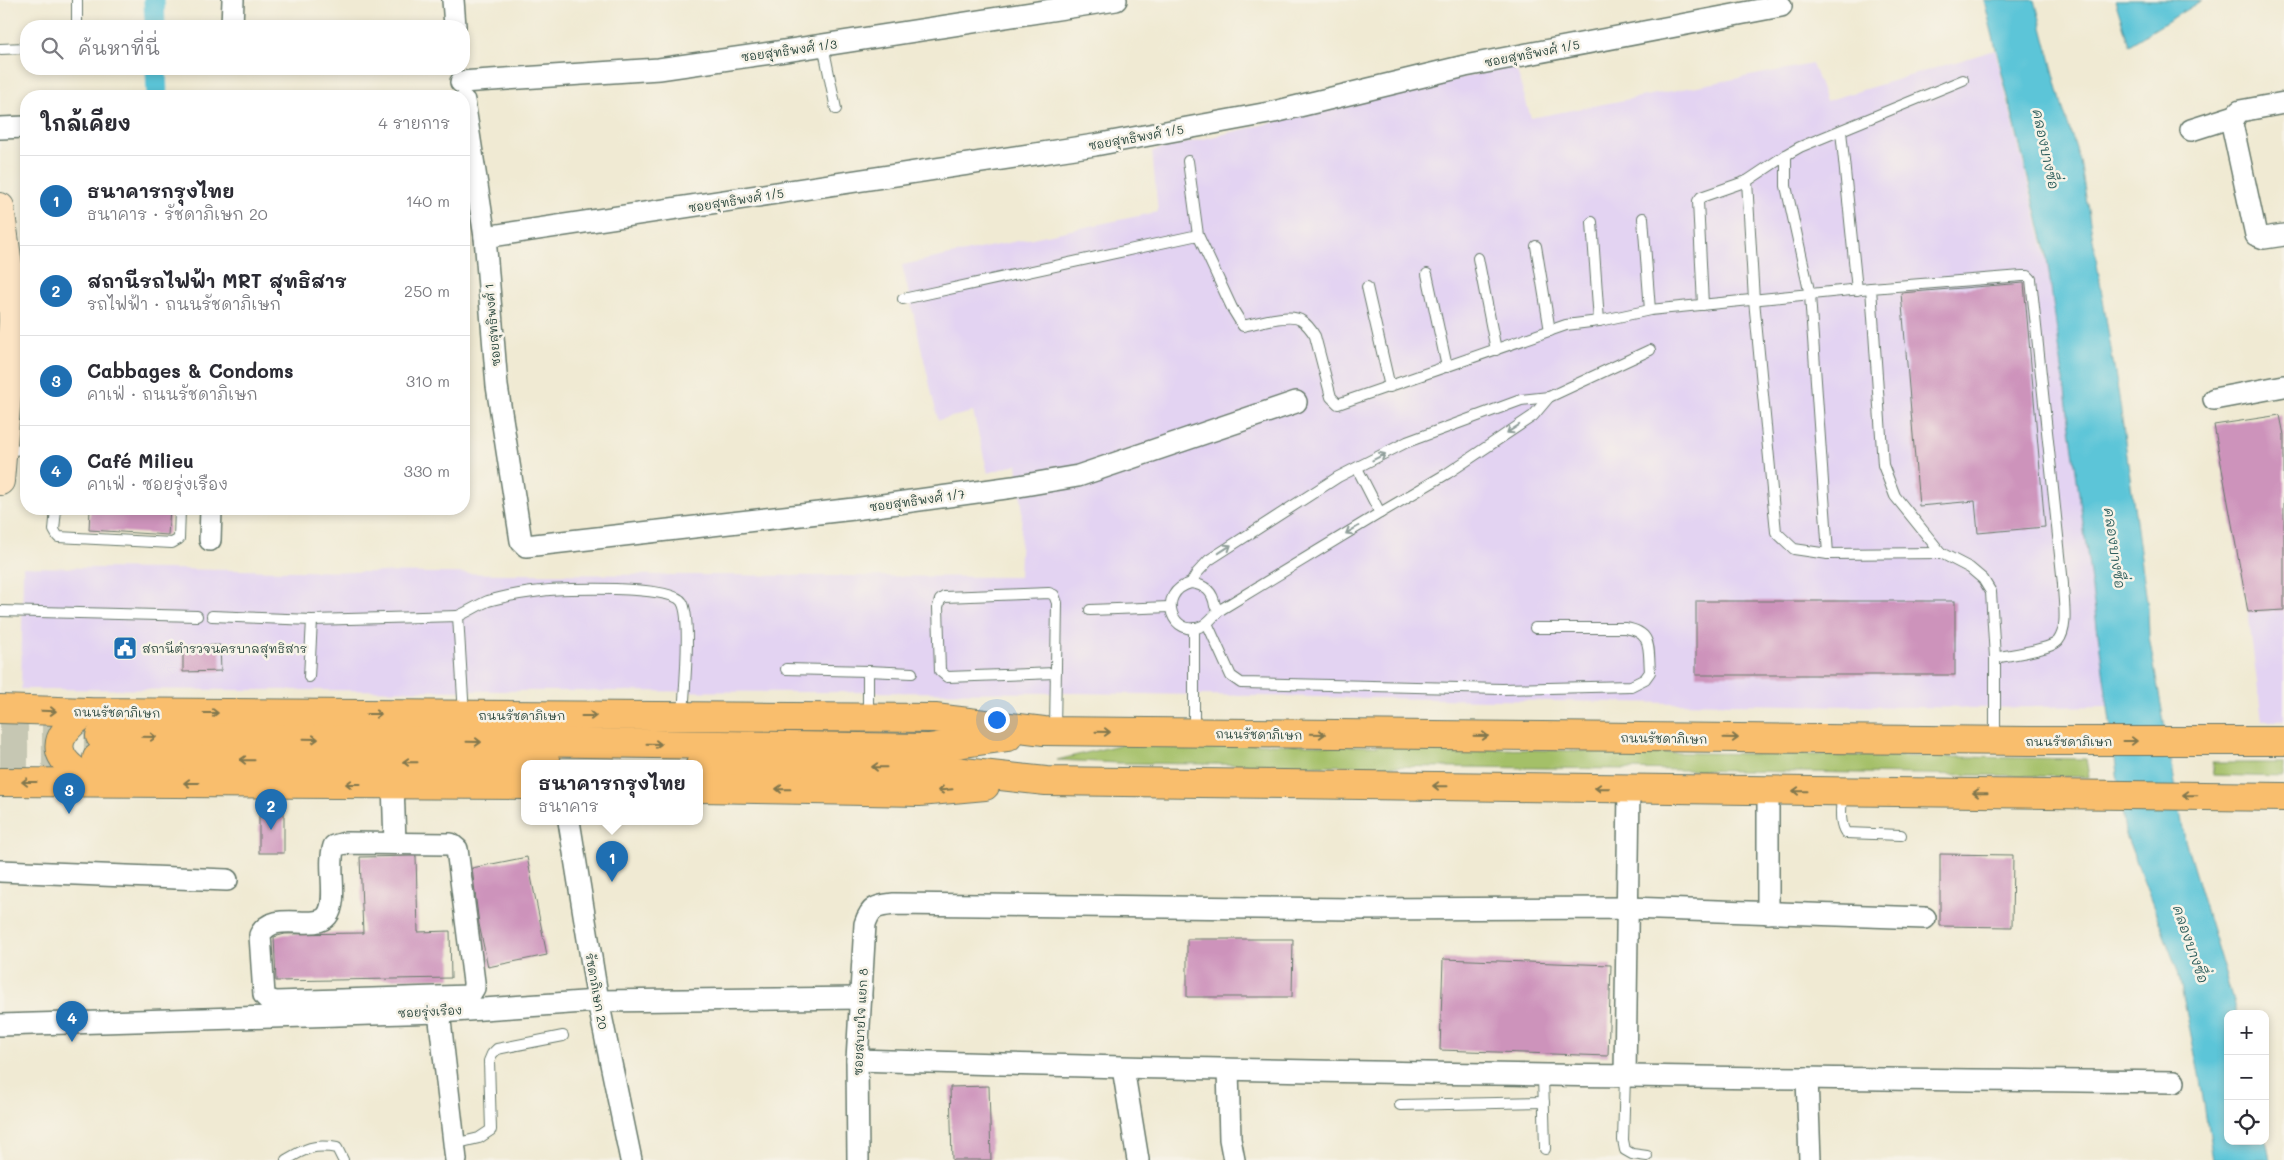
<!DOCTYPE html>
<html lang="th">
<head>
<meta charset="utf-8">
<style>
  body { margin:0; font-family:Mali,"Playpen Sans Thai",sans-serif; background:#f2f2f3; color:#2b2b33 }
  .controls { position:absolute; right:15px; bottom:15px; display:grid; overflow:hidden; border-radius:10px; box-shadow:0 2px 8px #0003 }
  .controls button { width:45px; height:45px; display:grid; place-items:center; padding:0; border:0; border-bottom:1px solid #e1e1e2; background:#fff; color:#2b2b33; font:25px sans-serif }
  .you { position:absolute; left:996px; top:719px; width:18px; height:18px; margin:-12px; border:4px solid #fff; border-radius:50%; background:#1a73e8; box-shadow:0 0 0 8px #1a73e833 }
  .badge { display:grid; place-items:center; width:32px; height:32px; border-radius:50%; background:#1f6fb2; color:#fff; font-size:16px; font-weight:700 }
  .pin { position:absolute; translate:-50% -41px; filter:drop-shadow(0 1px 2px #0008) }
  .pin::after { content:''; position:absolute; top:26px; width:18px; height:15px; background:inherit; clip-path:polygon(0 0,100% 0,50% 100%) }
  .popup { position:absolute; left:521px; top:760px; width:182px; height:65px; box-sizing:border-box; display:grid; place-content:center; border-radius:10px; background:#fff; filter:drop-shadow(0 1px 4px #0005); font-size:16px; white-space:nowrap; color:#7c7c81 }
  .popup b { font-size:19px; color:#2b2b33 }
  .popup::after { content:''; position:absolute; left:50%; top:100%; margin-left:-10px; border:10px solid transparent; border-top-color:#fff }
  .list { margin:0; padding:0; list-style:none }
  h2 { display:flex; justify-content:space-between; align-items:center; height:65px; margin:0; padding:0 20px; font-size:21px }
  h2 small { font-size:16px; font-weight:400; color:#7c7c81 }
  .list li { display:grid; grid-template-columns:32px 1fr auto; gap:15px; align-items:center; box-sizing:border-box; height:90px; padding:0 20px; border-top:1px solid #e1e1e2 }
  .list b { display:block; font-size:19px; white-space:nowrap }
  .list p { margin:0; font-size:16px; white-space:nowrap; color:#7c7c81 }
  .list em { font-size:16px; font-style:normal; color:#7c7c81 }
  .icon { flex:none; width:28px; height:28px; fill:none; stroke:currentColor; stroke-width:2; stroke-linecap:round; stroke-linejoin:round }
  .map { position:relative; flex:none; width:2284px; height:1160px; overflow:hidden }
  .search { position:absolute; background:#fff; box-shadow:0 2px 8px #0003; left:20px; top:20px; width:450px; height:55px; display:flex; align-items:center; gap:12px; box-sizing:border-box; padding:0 18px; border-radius:20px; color:#7c7c81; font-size:19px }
  .panel { position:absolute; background:#fff; box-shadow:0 2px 8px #0003; left:20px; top:90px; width:450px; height:425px; border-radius:20px }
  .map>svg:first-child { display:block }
  .built { fill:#e3d3f2 }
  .green { fill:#a4c067; stroke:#627e4e }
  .water { fill:#5cc5d8; stroke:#3e8186 }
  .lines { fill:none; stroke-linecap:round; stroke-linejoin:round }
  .canal { stroke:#5cc5d8; stroke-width:21 }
  .building { fill:#cd93bb }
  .primary-tunnel { stroke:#c6c7b3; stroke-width:28; stroke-dasharray:28 14; stroke-linecap:butt }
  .service-casing { stroke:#687a6c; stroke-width:12 }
  .minor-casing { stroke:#687a6c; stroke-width:24 }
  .secondary-casing { stroke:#687a6c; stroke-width:30 }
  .primary-casing { stroke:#687a6c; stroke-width:30 }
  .service { stroke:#fff; stroke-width:10 }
  .minor { stroke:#fff; stroke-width:21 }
  .secondary { stroke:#fde5c5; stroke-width:28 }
  .primary { stroke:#f9be6d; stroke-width:28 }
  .oneway { stroke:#8f9e9a }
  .oneway2 { stroke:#81774e }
  .labels { text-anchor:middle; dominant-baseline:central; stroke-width:5; stroke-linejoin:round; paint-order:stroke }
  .street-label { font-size:12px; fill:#1f3d34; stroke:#f7f3e8 }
  .poi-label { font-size:12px; fill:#1f3d34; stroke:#f7f3e8; text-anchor:start }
  .water-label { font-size:14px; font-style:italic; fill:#2e5f5d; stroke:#f7f3e8 }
</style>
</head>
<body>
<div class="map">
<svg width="2284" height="1160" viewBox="0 0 2284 1160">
  <rect width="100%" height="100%" fill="#f7f3e8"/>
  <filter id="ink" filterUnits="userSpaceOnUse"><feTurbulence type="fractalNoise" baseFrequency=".02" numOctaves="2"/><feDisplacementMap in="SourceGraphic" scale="10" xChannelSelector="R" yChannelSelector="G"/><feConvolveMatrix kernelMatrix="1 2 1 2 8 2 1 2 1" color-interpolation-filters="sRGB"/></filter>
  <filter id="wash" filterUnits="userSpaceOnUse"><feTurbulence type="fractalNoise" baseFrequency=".0096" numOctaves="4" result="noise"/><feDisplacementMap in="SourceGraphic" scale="20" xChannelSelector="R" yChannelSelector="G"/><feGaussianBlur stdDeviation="1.12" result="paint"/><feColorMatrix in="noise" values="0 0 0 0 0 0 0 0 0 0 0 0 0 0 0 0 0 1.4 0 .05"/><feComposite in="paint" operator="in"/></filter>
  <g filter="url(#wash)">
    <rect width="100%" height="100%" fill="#f0ead3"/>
    <!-- built -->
    <g class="built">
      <polygon points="1995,50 2047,261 2110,706 1975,708 1078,693 21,689 23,567 509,574 1019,577 1022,506 1017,464 988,473 973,412 938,420 902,265 1158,212 1152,151 1515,65 1531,118 1812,64 1826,101"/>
      <polygon points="2280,415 2284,435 2284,721 2262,721 2248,612 2214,425"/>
    </g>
    <!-- green -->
    <g class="green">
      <polygon points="1135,741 1633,752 2086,759 2089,777 1626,769 1118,763 1057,760"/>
      <polygon points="2212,763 2284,763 2284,777 2213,775"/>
    </g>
    <!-- water -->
    <g class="water">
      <polygon points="1984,0 2035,0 2063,109 2080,161 2119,397 2148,609 2149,637 2185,840 2237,1014 2228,1014 2228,1141 2265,1141 2265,1135 2270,1160 2213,1160 2199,1074 2178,972 2125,832 2046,251"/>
      <polygon points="2115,0 2202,0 2129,45"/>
    </g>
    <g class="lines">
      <!-- canal -->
      <g class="canal">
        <polyline points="154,0 155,26"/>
        <polyline points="156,69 157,96"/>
      </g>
    </g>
    <g id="blocks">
      <!-- building -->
      <g class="building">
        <polygon points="2024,283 2045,527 1978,533 1975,501 1919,506 1901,293"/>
        <polygon points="2280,415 2284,435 2284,610 2248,612 2214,425"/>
        <polygon points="90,509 170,509 168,535 89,530"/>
        <rect x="1696" y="601" width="259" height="74"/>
        <polygon points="220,645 221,671 183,672 183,646"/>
        <rect x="259" y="807" width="25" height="46"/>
        <polygon points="1940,854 2013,855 2012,927 1940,926"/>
        <polygon points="416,856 418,932 450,931 451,978 276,981 274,937 285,934 363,933 360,857"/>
        <polygon points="527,857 547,955 488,967 479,924 472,868"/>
        <polygon points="1187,939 1293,939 1292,997 1187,997"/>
        <polygon points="1443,959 1611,965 1608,1056 1440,1050"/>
        <polygon points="989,1086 991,1160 952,1160 950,1087"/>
      </g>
    </g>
  </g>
  <g filter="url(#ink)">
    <use href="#blocks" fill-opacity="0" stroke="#687a6c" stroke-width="1"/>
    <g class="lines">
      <!-- primary-tunnel -->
      <g class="primary-tunnel">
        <polyline points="0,735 100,736"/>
        <polyline points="0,757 97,758"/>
      </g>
      <!-- service casing -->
      <g class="service-casing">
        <g id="service">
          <polyline points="77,26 77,0"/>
          <polyline points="823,45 836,109"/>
          <polyline points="0,49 26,48"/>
          <polyline points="1841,131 1857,290"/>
          <polyline points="1786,155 1747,181 1754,300 1776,532 1794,549 1828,554 1941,553"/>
          <polyline points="1643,218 1650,310"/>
          <polyline points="1592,222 1599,321"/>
          <path d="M1198 235 1232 308 1243 326C1257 323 1291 312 1302 321 1307 324 1312 331 1315 336L1331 397 1338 404 1566 325 1599 321 1650 310 1871 288"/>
          <polyline points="1536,246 1550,331"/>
          <polyline points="1478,258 1496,350"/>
          <polyline points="1427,274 1447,367"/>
          <polyline points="1367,287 1390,387"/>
          <polyline points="903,299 1198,235 1188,161"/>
          <polyline points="1703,305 1698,201 1701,197 1747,181"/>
          <polyline points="3,449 26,450"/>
          <polyline points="56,509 54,530 58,537 172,543 179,539 180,509"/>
          <polyline points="1380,513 1448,473 1533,416 1549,397"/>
          <polyline points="1828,554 1810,295 1786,186 1786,155 1800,147 1963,80"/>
          <polyline points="1191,583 1197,573 1209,560 1338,477 1407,442 1521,400 1549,397 1650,350"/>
          <path d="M1191 583C1206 585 1213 592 1215 606L1220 610C1214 615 1209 623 1202 626 1174 640 1154 593 1191 583Z"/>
          <polyline points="1090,610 1170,607"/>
          <polyline points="1220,610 1380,513 1357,468"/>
          <polyline points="0,611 197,616"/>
          <polyline points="212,616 312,620 458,616 464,715"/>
          <path d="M458 616C468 612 478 605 488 601 504 596 524 593 541 591 562 588 672 585 682 602 692 618 684 693 683 715"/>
          <path d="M1207 623 1231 676 1241 683 1502 689 1631 686 1645 679 1650 672C1648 648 1653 632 1625 628H1535"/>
          <polyline points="1194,628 1194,732"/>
          <path d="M1995 658C2008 655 2050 650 2058 641 2069 627 2063 601 2063 584L2031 279 2028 276H2022L1871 288 1883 465 1895 496 1941 553 1970 568 1983 579 1991 592 1995 658V739"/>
          <polyline points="786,669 868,671 868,717"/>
          <polyline points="868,671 912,673"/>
          <polyline points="309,677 312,620"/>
          <polyline points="1055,730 1057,603 1054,595 1049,593 944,597 940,600 938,607 940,671 947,677 1055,673"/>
          <path d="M1842 792C1842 805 1838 822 1846 833L1901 835"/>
          <polyline points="1543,1075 1545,1149"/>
          <polyline points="1625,1077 1623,1140 1625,1150 1632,1154 1647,1156"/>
          <polyline points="1400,1105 1544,1102"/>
          <polyline points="454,1144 479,1138 491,1130 489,1061 492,1054 497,1049 563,1036"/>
          <path d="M286 1160C306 1148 314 1144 337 1148L343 1160"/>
        </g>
      </g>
      <!-- minor casing -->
      <g class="minor-casing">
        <g id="minor">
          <polyline points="453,0 455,26"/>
          <polyline points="232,26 233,0"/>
          <polyline points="461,82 659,69 778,52 1116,0"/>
          <polyline points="464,101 485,237 497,386 521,541 526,546 854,509 1013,487 1078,476 1296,402"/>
          <polyline points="2235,116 2232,124 2256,235 2264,238 2284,235"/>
          <polyline points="0,128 26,127"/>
          <polyline points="2191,130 2235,116 2240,111 2284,103"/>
          <polyline points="485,237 1095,145 1274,112 1465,66 1781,6"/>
          <polyline points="2214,399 2284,386"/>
          <polyline points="210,540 211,509"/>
          <polyline points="393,784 395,843"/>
          <polyline points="1768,790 1768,913"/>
          <polyline points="569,821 598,1001 631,1160"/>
          <path d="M345 843 451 844 457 849 474 982V988L469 996 276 1002 269 1000 264 995 260 935C273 909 314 932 327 916 339 901 327 866 334 846Z"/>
          <polyline points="0,871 227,880"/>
          <polyline points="439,1012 456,1160"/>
          <polyline points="0,1025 439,1012 598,1001 861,998"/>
          <path d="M857 1060C1296 1073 1735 1078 2174 1082"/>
          <polyline points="1123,1068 1138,1160"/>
          <polyline points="1228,1070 1230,1139 1234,1160"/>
          <polyline points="1625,1077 1629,788"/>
          <polyline points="1807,1078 1810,1160"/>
          <path d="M858 1160 857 1060 865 924C871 906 877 906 894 904L1354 909 1628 908 1925 918"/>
        </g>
      </g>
      <!-- secondary casing -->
      <g class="secondary-casing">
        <polyline id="secondary" points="0,207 12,294 13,321 0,481"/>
      </g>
      <!-- primary casing -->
      <g class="primary-casing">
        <g id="primary">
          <polyline points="0,709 87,712 935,718 1044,731 2029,741 2284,741"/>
          <path d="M87 712C45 740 54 761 94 782"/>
          <polyline points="100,736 928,748 1008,737"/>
          <polyline points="97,758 546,763"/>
          <polyline points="700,765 927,768 1046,781 2284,797"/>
          <polyline points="0,782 524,785"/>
          <polyline points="700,788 919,792 985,786"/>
        </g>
      </g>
      <!-- service -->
      <use href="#service" class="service"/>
      <!-- minor -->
      <use href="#minor" class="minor"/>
      <!-- secondary -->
      <use href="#secondary" class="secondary"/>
      <!-- primary -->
      <use href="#primary" class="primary"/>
    </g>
    <!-- one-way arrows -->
    <defs><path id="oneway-shaft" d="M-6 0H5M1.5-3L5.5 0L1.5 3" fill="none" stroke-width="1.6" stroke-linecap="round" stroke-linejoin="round" transform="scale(1.25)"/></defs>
    <g class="oneway">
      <use href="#oneway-shaft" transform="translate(1513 429) rotate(147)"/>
      <use href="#oneway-shaft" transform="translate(1379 457) rotate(-27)"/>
      <use href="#oneway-shaft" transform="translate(1352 530) rotate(149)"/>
      <use href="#oneway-shaft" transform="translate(1225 549) rotate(-33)"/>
    </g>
    <g class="oneway2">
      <use href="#oneway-shaft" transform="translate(49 711) rotate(2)"/>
      <use href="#oneway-shaft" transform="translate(211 713)"/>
      <use href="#oneway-shaft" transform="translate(374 714)"/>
      <use href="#oneway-shaft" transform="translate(589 716)"/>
      <use href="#oneway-shaft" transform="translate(1103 732) rotate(1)"/>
      <use href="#oneway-shaft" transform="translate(1318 734) rotate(1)"/>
      <use href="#oneway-shaft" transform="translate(1481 736) rotate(1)"/>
      <use href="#oneway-shaft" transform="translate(149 737) rotate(1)"/>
      <use href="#oneway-shaft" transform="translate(1731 738) rotate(1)"/>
      <use href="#oneway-shaft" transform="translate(311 739) rotate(1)"/>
      <use href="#oneway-shaft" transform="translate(2130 741)"/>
      <use href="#oneway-shaft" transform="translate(474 742) rotate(1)"/>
      <use href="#oneway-shaft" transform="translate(654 744) rotate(1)"/>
      <use href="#oneway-shaft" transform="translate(247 760) rotate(-179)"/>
      <use href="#oneway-shaft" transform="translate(410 762) rotate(-179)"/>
      <use href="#oneway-shaft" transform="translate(879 767) rotate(-179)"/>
      <use href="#oneway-shaft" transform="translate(29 782) rotate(-180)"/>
      <use href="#oneway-shaft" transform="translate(191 783) rotate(-180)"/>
      <use href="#oneway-shaft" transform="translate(353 784) rotate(-180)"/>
      <use href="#oneway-shaft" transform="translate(1440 786) rotate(-179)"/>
      <use href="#oneway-shaft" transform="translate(1602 788) rotate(-179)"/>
      <use href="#oneway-shaft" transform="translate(783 789) rotate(-179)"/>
      <use href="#oneway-shaft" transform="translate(945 790) rotate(175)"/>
      <use href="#oneway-shaft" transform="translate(1800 791) rotate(-179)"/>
      <use href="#oneway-shaft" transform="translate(1980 793) rotate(-179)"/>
      <use href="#oneway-shaft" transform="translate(2190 795) rotate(-179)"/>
    </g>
  </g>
  <!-- icons -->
  <defs>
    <g id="civic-square" transform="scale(1.25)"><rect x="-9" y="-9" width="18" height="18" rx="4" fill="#1f6fb2" stroke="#f7f3e8"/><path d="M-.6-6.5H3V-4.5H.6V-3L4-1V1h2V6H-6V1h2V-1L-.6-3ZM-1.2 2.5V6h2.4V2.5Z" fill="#fff"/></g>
  </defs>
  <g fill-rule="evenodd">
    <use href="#civic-square" x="125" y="648"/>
  </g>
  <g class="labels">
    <!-- street labels -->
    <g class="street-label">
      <text transform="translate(789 50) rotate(-8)">ซอยสุทธิพงศ์ 1/3</text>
      <text transform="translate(1532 53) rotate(-11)">ซอยสุทธิพงศ์ 1/5</text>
      <text transform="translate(1136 137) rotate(-10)">ซอยสุทธิพงศ์ 1/5</text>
      <text transform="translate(736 200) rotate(-9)">ซอยสุทธิพงศ์ 1/5</text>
      <text transform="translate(492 325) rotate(-95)">ซอยสุทธิพงศ์ 1</text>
      <text transform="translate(917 500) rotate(-8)">ซอยสุทธิพงศ์ 1/7</text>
      <text transform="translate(117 712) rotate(1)">ถนนรัชดาภิเษก</text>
      <text x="522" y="715">ถนนรัชดาภิเษก</text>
      <text transform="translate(1259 734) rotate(1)">ถนนรัชดาภิเษก</text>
      <text transform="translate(1664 738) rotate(1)">ถนนรัชดาภิเษก</text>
      <text x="2069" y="741">ถนนรัชดาภิเษก</text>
      <text transform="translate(597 991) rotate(80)">รัชดาภิเษก 20</text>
      <text transform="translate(430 1011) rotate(-3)">ซอยรุ่งเรือง</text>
      <text transform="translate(860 1022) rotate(-87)">ซอยสบายใจ แยก 8</text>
    </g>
    <!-- poi labels -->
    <g class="poi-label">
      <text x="142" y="648">สถานีตำรวจนครบาลสุทธิสาร</text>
    </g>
    <!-- water labels -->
    <g class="water-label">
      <text transform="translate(2046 149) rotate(78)">คลองบางซื่อ</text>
      <text transform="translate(2115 548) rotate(82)">คลองบางซื่อ</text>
      <text transform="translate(2191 944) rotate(71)">คลองบางซื่อ</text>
    </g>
  </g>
</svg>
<div class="controls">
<button>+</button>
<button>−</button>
<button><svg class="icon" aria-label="locate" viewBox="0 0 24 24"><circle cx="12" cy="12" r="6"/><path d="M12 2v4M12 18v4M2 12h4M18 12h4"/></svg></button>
</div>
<div class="you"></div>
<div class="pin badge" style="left:612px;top:882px">1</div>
<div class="popup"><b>ธนาคารกรุงไทย</b>ธนาคาร</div>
<div class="pin badge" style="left:271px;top:830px">2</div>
<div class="pin badge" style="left:69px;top:814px">3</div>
<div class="pin badge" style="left:72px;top:1042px">4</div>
<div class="search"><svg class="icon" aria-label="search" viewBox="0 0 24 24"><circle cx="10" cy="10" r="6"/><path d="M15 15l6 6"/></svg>ค้นหาที่นี่</div>
<section class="panel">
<h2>ใกล้เคียง<small>4 รายการ</small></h2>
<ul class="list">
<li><span class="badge">1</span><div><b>ธนาคารกรุงไทย</b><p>ธนาคาร · รัชดาภิเษก 20</p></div><em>140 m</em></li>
<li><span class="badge">2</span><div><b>สถานีรถไฟฟ้า MRT สุทธิสาร</b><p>รถไฟฟ้า · ถนนรัชดาภิเษก</p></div><em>250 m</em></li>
<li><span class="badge">3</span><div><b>Cabbages &amp; Condoms</b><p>คาเฟ่ · ถนนรัชดาภิเษก</p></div><em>310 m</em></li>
<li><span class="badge">4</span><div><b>Café Milieu</b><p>คาเฟ่ · ซอยรุ่งเรือง</p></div><em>330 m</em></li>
</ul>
</section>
</div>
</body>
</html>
